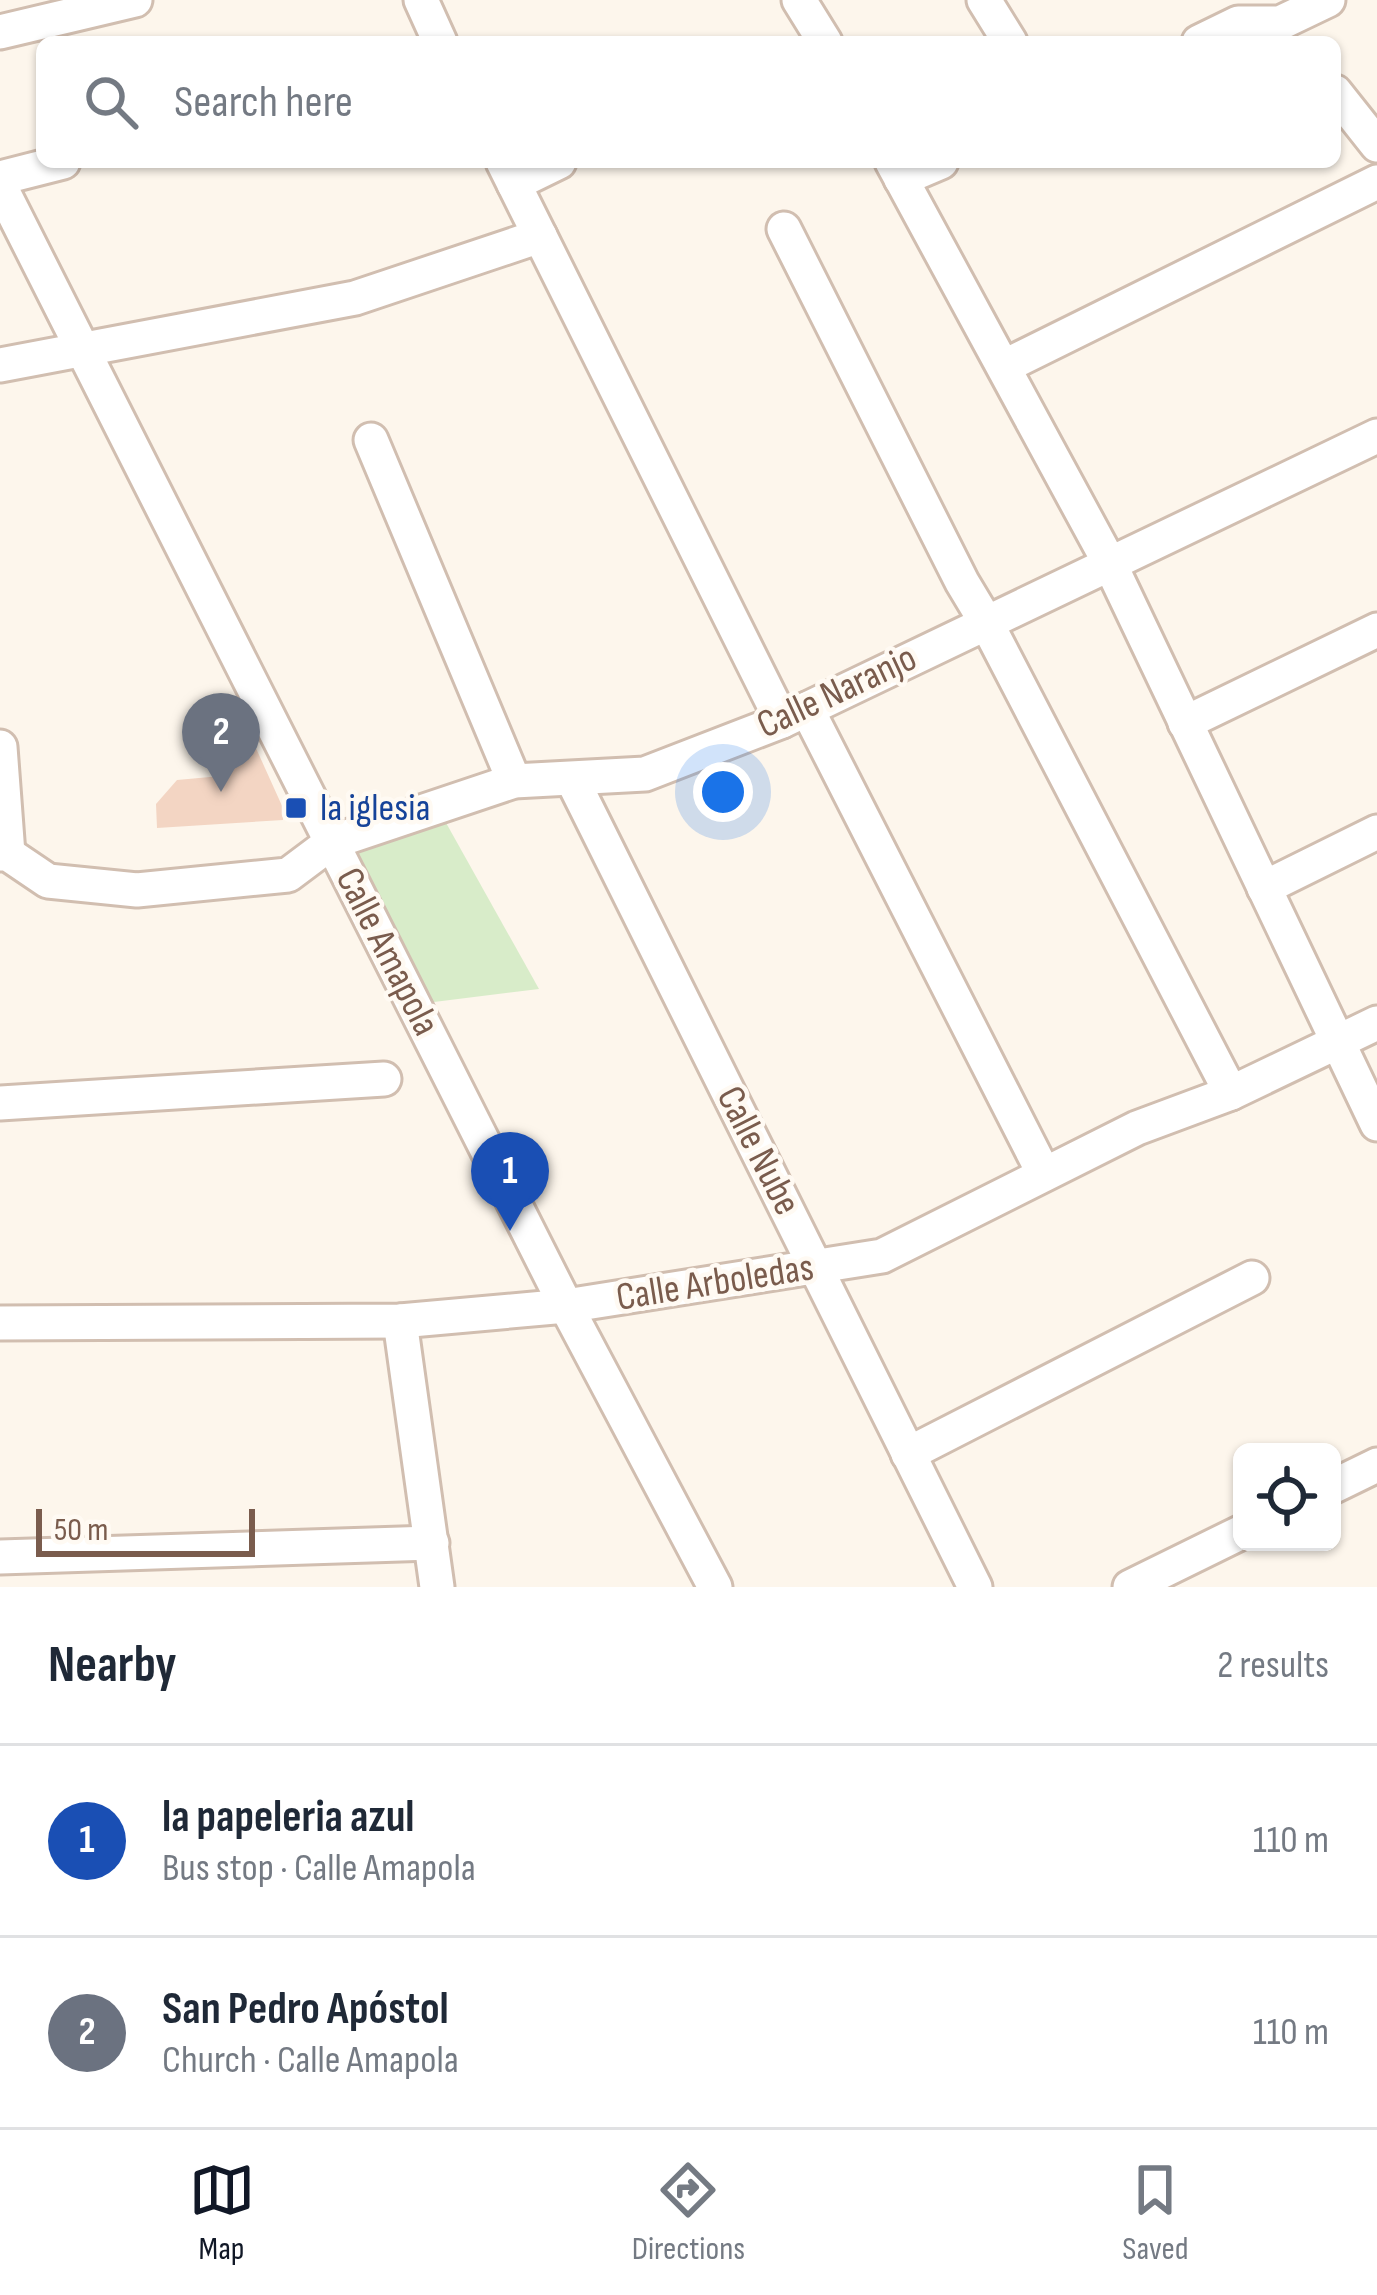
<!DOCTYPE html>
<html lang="en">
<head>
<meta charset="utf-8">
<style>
  body { margin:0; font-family:"Sofia Sans Condensed",sans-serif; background:#f2f2f3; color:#1f2937 }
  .controls { position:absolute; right:36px; bottom:36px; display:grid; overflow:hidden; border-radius:18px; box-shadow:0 3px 9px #0004 }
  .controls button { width:108px; height:108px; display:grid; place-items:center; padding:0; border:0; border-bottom:3px solid #e0e1e3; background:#fff; color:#1f2937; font:60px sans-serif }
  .scale { position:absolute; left:36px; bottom:30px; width:219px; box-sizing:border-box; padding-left:12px; border:6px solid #7a5c4d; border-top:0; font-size:33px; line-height:42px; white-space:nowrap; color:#7a5c4d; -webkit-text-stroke:9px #fffaf3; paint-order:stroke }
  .you { position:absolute; left:723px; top:792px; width:42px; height:42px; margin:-30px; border:9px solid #fff; border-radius:50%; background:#1a73e8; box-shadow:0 0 0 18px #1a73e833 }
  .badge { display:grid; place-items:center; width:78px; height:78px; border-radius:50%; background:#111827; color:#fff; font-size:39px; font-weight:700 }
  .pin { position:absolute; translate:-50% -99px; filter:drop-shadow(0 3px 6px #0008) }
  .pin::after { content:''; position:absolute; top:63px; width:42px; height:36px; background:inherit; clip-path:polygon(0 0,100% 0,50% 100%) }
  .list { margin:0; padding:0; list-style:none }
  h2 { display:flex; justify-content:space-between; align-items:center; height:156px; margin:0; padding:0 48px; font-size:51px }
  h2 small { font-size:39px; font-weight:400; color:#747a83 }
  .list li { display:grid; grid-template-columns:78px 1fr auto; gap:36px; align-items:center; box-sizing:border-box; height:192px; padding:0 48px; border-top:3px solid #e0e1e3 }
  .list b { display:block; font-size:45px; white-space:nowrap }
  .list p { margin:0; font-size:39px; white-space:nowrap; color:#747a83 }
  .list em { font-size:39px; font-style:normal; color:#747a83 }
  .icon { flex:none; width:66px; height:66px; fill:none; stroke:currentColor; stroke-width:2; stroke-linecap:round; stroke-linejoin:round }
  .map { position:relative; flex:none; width:1377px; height:1587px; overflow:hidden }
  .search { position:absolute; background:#fff; box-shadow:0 3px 9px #0004; left:36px; right:36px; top:36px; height:132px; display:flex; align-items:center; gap:30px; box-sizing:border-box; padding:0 42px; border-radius:18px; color:#747a83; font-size:45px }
  .sheet { height:540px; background:#fff }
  nav { display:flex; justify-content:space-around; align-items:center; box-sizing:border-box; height:168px; border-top:3px solid #e0e1e3; background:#fff; font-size:33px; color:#747a83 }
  nav a { display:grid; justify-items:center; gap:6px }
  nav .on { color:#111827 }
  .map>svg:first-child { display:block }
  .green { fill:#d8ecc9 }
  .building { fill:#f3d5c3 }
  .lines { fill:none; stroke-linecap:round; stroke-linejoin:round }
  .minor-casing { stroke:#d1beb0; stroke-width:39 }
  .minor { stroke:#fff; stroke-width:33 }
  .transit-dot { fill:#1a4fb4; stroke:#fffaf3; stroke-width:4.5 }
  .labels { text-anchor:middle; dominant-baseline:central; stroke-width:9; stroke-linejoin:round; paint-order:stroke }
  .street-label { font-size:39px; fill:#7a5c4d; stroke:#fffaf3 }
  .transit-label { font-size:39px; fill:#164399; stroke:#fffaf3; text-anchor:start }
</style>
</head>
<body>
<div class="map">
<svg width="1377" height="1587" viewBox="0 0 1377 1587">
  <rect width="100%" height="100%" fill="#fdf6ec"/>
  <!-- green -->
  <polygon class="green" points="445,821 539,989 418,1004 331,831"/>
  <!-- building -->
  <polygon class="building" points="255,746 283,808 283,820 157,828 156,804 177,780 221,776 219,749"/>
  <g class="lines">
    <!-- minor casing -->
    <g class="minor-casing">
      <g id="minor">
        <polyline points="421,0 440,42"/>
        <polyline points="799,0 825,42"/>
        <polyline points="984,0 1010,42"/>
        <polyline points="0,32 135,0"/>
        <polyline points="1199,42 1238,23 1280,23 1328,0"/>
        <polyline points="1335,92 1377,145"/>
        <polyline points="503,162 782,721"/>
        <polyline points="892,162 1109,562 1377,1124"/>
        <polyline points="0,178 63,162"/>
        <polyline points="901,179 941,162"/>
        <polyline points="514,184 559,162"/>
        <polyline points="0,186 566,1306 715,1587"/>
        <polyline points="784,229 962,582 986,622 1231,1093"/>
        <polyline points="0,365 355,298 540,236"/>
        <polyline points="1005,366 1377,182"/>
        <polyline points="371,440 514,781"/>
        <polyline points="807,709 1044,1174"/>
        <polyline points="1185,723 1377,630"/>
        <polyline points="0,747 8,854"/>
        <polyline points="573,781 975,1587"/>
        <polyline points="0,854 8,854 48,881 137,890 288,875 332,842 514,781 645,774 782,721 1377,436"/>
        <polyline points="1264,888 1377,832"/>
        <polyline points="0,1103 384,1079"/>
        <polyline points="400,1321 437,1587"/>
        <polyline points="0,1323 400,1321 566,1306 882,1256 1137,1128 1231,1093 1377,1023"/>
        <polyline points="908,1454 1252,1278"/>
        <polyline points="1332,1487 1377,1465"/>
        <polyline points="0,1557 432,1543"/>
        <polyline points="1130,1587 1242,1532"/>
      </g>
    </g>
    <!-- minor -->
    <use href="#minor" class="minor"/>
  </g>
  <!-- markers -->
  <rect class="transit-dot" x="284" y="796" width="24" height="24" rx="6"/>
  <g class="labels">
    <!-- street labels -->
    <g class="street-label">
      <text transform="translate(837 692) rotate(-25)">Calle Naranjo</text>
      <text transform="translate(387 952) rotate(63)">Calle Amapola</text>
      <text transform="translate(758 1151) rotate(63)">Calle Nube</text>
      <text transform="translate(715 1283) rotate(-9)">Calle Arboledas</text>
    </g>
    <!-- transit labels -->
    <g class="transit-label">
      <text x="320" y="808">la iglesia</text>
    </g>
  </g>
</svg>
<div class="controls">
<button><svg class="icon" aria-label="locate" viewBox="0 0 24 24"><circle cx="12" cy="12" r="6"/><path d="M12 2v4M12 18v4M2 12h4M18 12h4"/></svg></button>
</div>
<div class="scale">50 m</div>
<div class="you"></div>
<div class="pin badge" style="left:510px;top:1231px;background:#1a4fb4">1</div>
<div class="pin badge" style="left:221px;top:792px;background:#6b7280">2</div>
<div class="search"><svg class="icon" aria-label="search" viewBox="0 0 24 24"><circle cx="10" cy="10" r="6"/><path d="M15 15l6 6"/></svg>Search here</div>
</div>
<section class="sheet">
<h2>Nearby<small>2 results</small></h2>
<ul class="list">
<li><span class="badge" style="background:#1a4fb4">1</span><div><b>la papeleria azul</b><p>Bus stop · Calle Amapola</p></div><em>110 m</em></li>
<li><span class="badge" style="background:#6b7280">2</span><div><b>San Pedro Apóstol</b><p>Church · Calle Amapola</p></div><em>110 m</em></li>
</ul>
</section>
<nav>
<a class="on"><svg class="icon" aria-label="map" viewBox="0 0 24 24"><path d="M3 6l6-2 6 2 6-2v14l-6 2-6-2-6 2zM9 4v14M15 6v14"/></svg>Map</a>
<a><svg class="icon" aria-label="directions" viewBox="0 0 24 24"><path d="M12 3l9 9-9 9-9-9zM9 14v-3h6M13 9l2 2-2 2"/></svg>Directions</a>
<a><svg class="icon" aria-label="saved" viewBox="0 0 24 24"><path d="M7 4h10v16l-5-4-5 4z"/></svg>Saved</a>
</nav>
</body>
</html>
